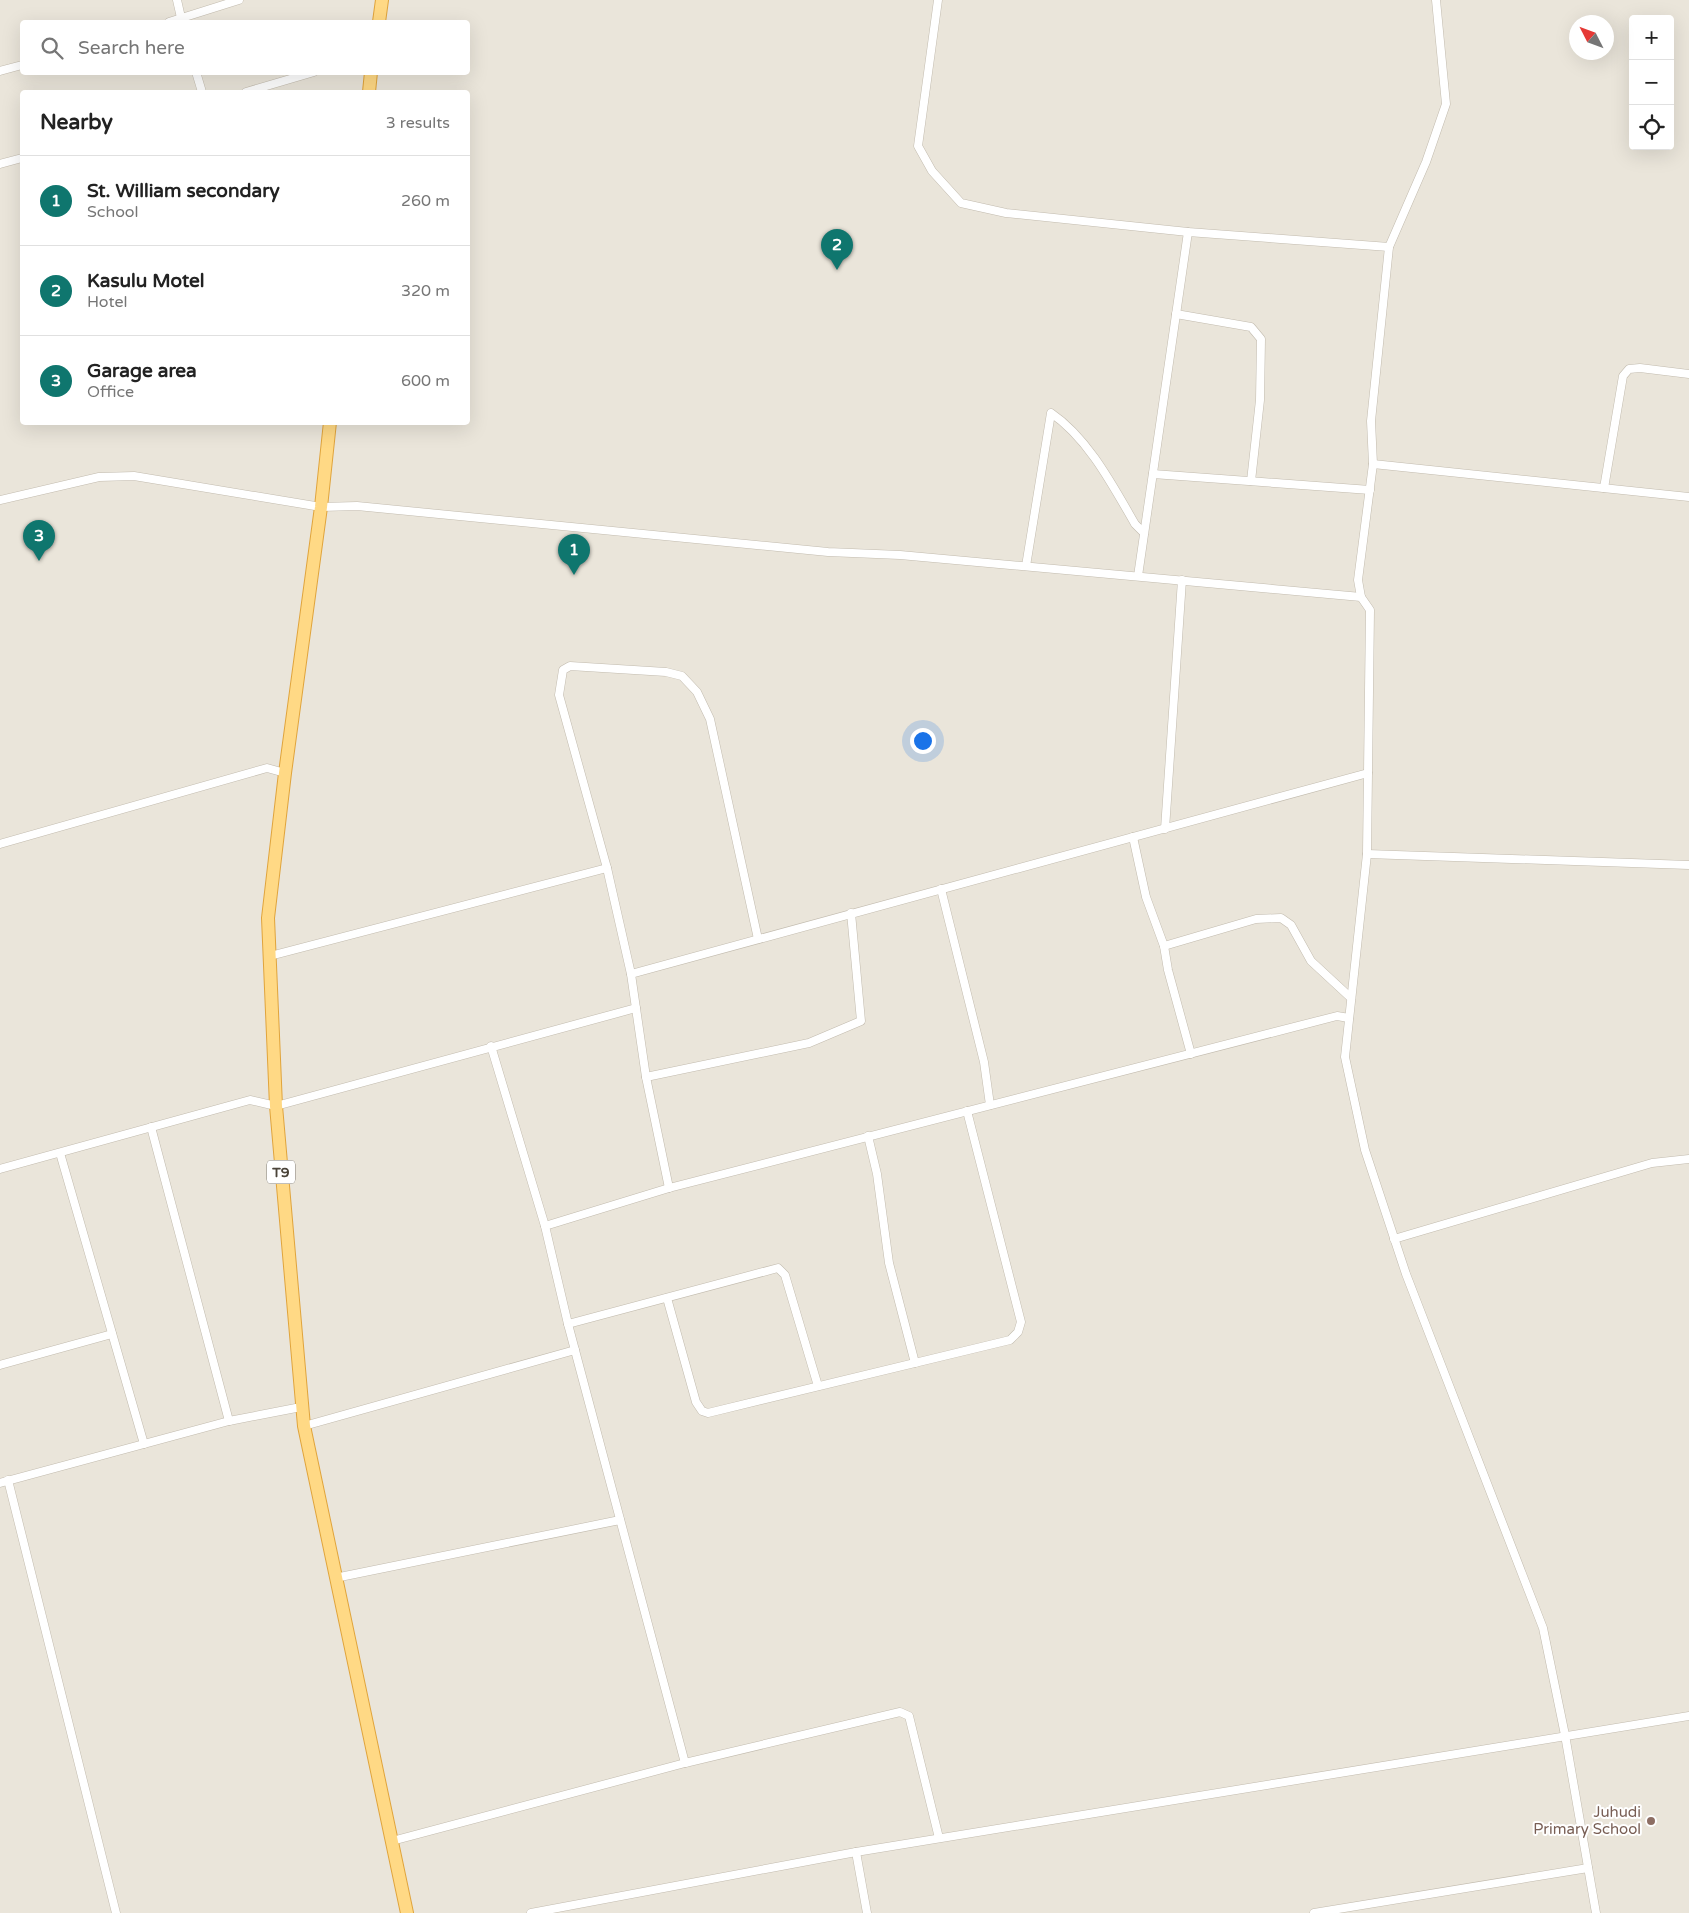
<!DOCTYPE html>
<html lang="en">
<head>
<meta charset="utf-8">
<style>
  body { margin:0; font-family:"Varela Round",sans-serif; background:#f2f2f2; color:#222 }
  .controls { position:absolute; right:15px; top:15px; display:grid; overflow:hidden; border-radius:5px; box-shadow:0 5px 20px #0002 }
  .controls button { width:45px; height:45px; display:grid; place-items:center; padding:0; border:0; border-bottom:1px solid #e0e0e0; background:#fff; color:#222; font:25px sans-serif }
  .compass { position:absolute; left:1569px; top:15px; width:45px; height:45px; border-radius:50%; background:#fff; box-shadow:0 5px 20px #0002; rotate:312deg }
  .you { position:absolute; left:922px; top:740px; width:18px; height:18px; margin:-12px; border:4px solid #fff; border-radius:50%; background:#1a73e8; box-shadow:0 0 0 8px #1a73e833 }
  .badge { display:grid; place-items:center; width:32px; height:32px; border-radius:50%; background:#0f766e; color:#fff; font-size:16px; font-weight:700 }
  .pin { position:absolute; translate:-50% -41px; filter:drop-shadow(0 1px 2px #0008) }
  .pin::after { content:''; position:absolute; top:26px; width:18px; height:15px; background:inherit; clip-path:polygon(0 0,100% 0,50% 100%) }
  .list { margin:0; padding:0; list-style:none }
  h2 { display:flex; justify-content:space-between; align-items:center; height:65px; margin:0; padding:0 20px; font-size:21px }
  h2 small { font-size:16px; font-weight:400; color:#767676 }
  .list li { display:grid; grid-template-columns:32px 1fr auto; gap:15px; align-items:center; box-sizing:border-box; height:90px; padding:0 20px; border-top:1px solid #e0e0e0 }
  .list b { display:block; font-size:19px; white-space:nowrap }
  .list p { margin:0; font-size:16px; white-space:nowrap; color:#767676 }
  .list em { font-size:16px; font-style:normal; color:#767676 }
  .icon { flex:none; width:28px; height:28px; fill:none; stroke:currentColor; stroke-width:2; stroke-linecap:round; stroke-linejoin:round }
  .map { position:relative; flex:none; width:1689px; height:1913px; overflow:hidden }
  .search { position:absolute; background:#fff; box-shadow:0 5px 20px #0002; left:20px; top:20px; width:450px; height:55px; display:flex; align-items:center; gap:12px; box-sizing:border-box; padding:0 18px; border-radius:5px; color:#767676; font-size:19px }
  .panel { position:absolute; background:#fff; box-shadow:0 5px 20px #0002; left:20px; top:90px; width:450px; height:335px; border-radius:5px }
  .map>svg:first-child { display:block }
  .residential { fill:#eae5da; fill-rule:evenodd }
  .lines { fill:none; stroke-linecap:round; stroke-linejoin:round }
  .minor-casing { stroke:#c2bbae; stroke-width:9 }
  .trunk-casing { stroke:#e0a43c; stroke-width:14 }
  .minor { stroke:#fff; stroke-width:8 }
  .trunk { stroke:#ffd985; stroke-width:12 }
  .education-dot { fill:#8d6e63; stroke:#fff; stroke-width:2 }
  .labels { text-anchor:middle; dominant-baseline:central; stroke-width:4; stroke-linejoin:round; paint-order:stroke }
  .shield { fill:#fff; stroke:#817c74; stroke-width:1 }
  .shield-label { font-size:14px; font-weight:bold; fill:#4b4439 }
  .education-label { font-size:15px; fill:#785e54; stroke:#fff; text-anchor:end }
</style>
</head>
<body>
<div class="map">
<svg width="1689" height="1913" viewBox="0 0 1689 1913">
  <rect width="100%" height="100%" fill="#f6f3ec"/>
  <!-- residential -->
  <path class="residential" d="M0 0H1689V1913H0ZM1633 19H1670V146H1633ZM22 22H468V72H22ZM1576 22H1606V52H1576ZM22 92H468V422H22Z"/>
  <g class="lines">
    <!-- minor casing -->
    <g class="minor-casing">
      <g id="minor">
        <polyline points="177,0 182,22"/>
        <polyline points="938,0 918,146 932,171 961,203 1006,213 1188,232 1389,247"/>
        <polyline points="169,22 239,0"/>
        <polyline points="0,71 22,65"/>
        <polyline points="196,72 202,92"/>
        <polyline points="246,92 314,72"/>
        <polyline points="0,164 22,158"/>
        <polyline points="1176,314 1251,327 1261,339 1260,400 1251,481"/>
        <polyline points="1373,464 1689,497"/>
        <polyline points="1153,474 1370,490"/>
        <polyline points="1604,488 1623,376 1629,369 1640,368 1689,374"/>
        <polyline points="0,500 99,477 134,476 321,507 357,506 828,552 900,555 1361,597 1370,610 1367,854 1345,1057 1365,1150 1406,1274 1543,1628 1565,1735 1596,1913"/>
        <path d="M1026 566 1051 413C1088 438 1113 486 1135 524L1144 533"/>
        <polyline points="1138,576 1188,232"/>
        <polyline points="1361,597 1358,580 1373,464 1371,421 1389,247 1426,162 1446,104 1436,0"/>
        <polyline points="1165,829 1182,580"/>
        <polyline points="1133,837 1146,897 1164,946 1168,970 1191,1054"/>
        <polyline points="0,844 267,768 285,773"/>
        <polyline points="1367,854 1689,865"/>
        <polyline points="941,889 984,1062 990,1105"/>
        <polyline points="1164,946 1256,919 1281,918 1291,925 1311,961 1351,998"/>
        <polyline points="270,956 607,868"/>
        <polyline points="631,974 1368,773"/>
        <polyline points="491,1046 545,1226 568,1324 685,1763"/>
        <polyline points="646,1077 809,1043 861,1021 851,913"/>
        <polyline points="151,1127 229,1421"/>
        <polyline points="868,1136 877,1174 889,1263 915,1363"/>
        <polyline points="60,1153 144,1444"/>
        <polyline points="0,1169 250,1100 276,1106 636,1008"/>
        <polyline points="669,1188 646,1077 631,974 607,868 559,695 563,670 570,666 666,672 682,676 697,692 710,719 758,939"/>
        <polyline points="545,1226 669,1188 1337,1016 1349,1018"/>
        <polyline points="1394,1239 1652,1163 1689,1159"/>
        <polyline points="667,1298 696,1402 702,1411 708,1413 1010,1340 1018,1332 1021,1322 967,1111"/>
        <polyline points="568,1324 778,1268 785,1275 818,1386"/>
        <polyline points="0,1365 112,1334"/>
        <polyline points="304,1426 575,1350"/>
        <polyline points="8,1480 116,1913"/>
        <polyline points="0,1483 229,1421 301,1407"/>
        <polyline points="335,1578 620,1520"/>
        <polyline points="392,1841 685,1763 900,1712 909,1716 939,1838"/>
        <polyline points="856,1852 867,1913"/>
        <polyline points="531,1913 856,1852 1689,1716"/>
        <polyline points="1314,1913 1588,1868"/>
      </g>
    </g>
    <!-- trunk casing -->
    <g class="trunk-casing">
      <g id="trunk">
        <polyline points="379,22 382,0"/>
        <polyline points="369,92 371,72"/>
        <polyline points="330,422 321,507 285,773 268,918 276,1106 304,1426 407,1913"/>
      </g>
    </g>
    <!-- minor -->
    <use href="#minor" class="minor"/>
    <!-- trunk -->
    <use href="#trunk" class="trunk"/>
  </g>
  <!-- markers -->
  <circle class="education-dot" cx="1651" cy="1821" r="5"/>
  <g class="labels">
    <!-- shield labels -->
    <rect class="shield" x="267" y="1160.5" width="28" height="23" rx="4"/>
    <g class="shield-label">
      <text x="281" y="1172">T9</text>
    </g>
    <!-- education labels -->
    <g class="education-label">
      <text x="1641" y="1812">Juhudi<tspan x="1641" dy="17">Primary School</tspan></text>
    </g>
  </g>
</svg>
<div class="controls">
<button>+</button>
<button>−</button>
<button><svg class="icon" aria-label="locate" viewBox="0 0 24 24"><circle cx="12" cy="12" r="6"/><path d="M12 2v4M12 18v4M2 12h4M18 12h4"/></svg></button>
</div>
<svg class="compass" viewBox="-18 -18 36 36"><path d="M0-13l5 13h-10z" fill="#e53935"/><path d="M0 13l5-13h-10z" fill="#767676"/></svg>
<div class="you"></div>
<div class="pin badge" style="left:574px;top:575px">1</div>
<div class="pin badge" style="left:837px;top:270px">2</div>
<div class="pin badge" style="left:39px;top:561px">3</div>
<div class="search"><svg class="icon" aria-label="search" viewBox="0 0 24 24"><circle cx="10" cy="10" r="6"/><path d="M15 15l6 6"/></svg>Search here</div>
<section class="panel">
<h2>Nearby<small>3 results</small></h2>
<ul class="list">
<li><span class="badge">1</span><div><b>St. William secondary</b><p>School</p></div><em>260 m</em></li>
<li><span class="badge">2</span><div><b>Kasulu Motel</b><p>Hotel</p></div><em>320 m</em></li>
<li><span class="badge">3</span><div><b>Garage area</b><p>Office</p></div><em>600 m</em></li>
</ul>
</section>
</div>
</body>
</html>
